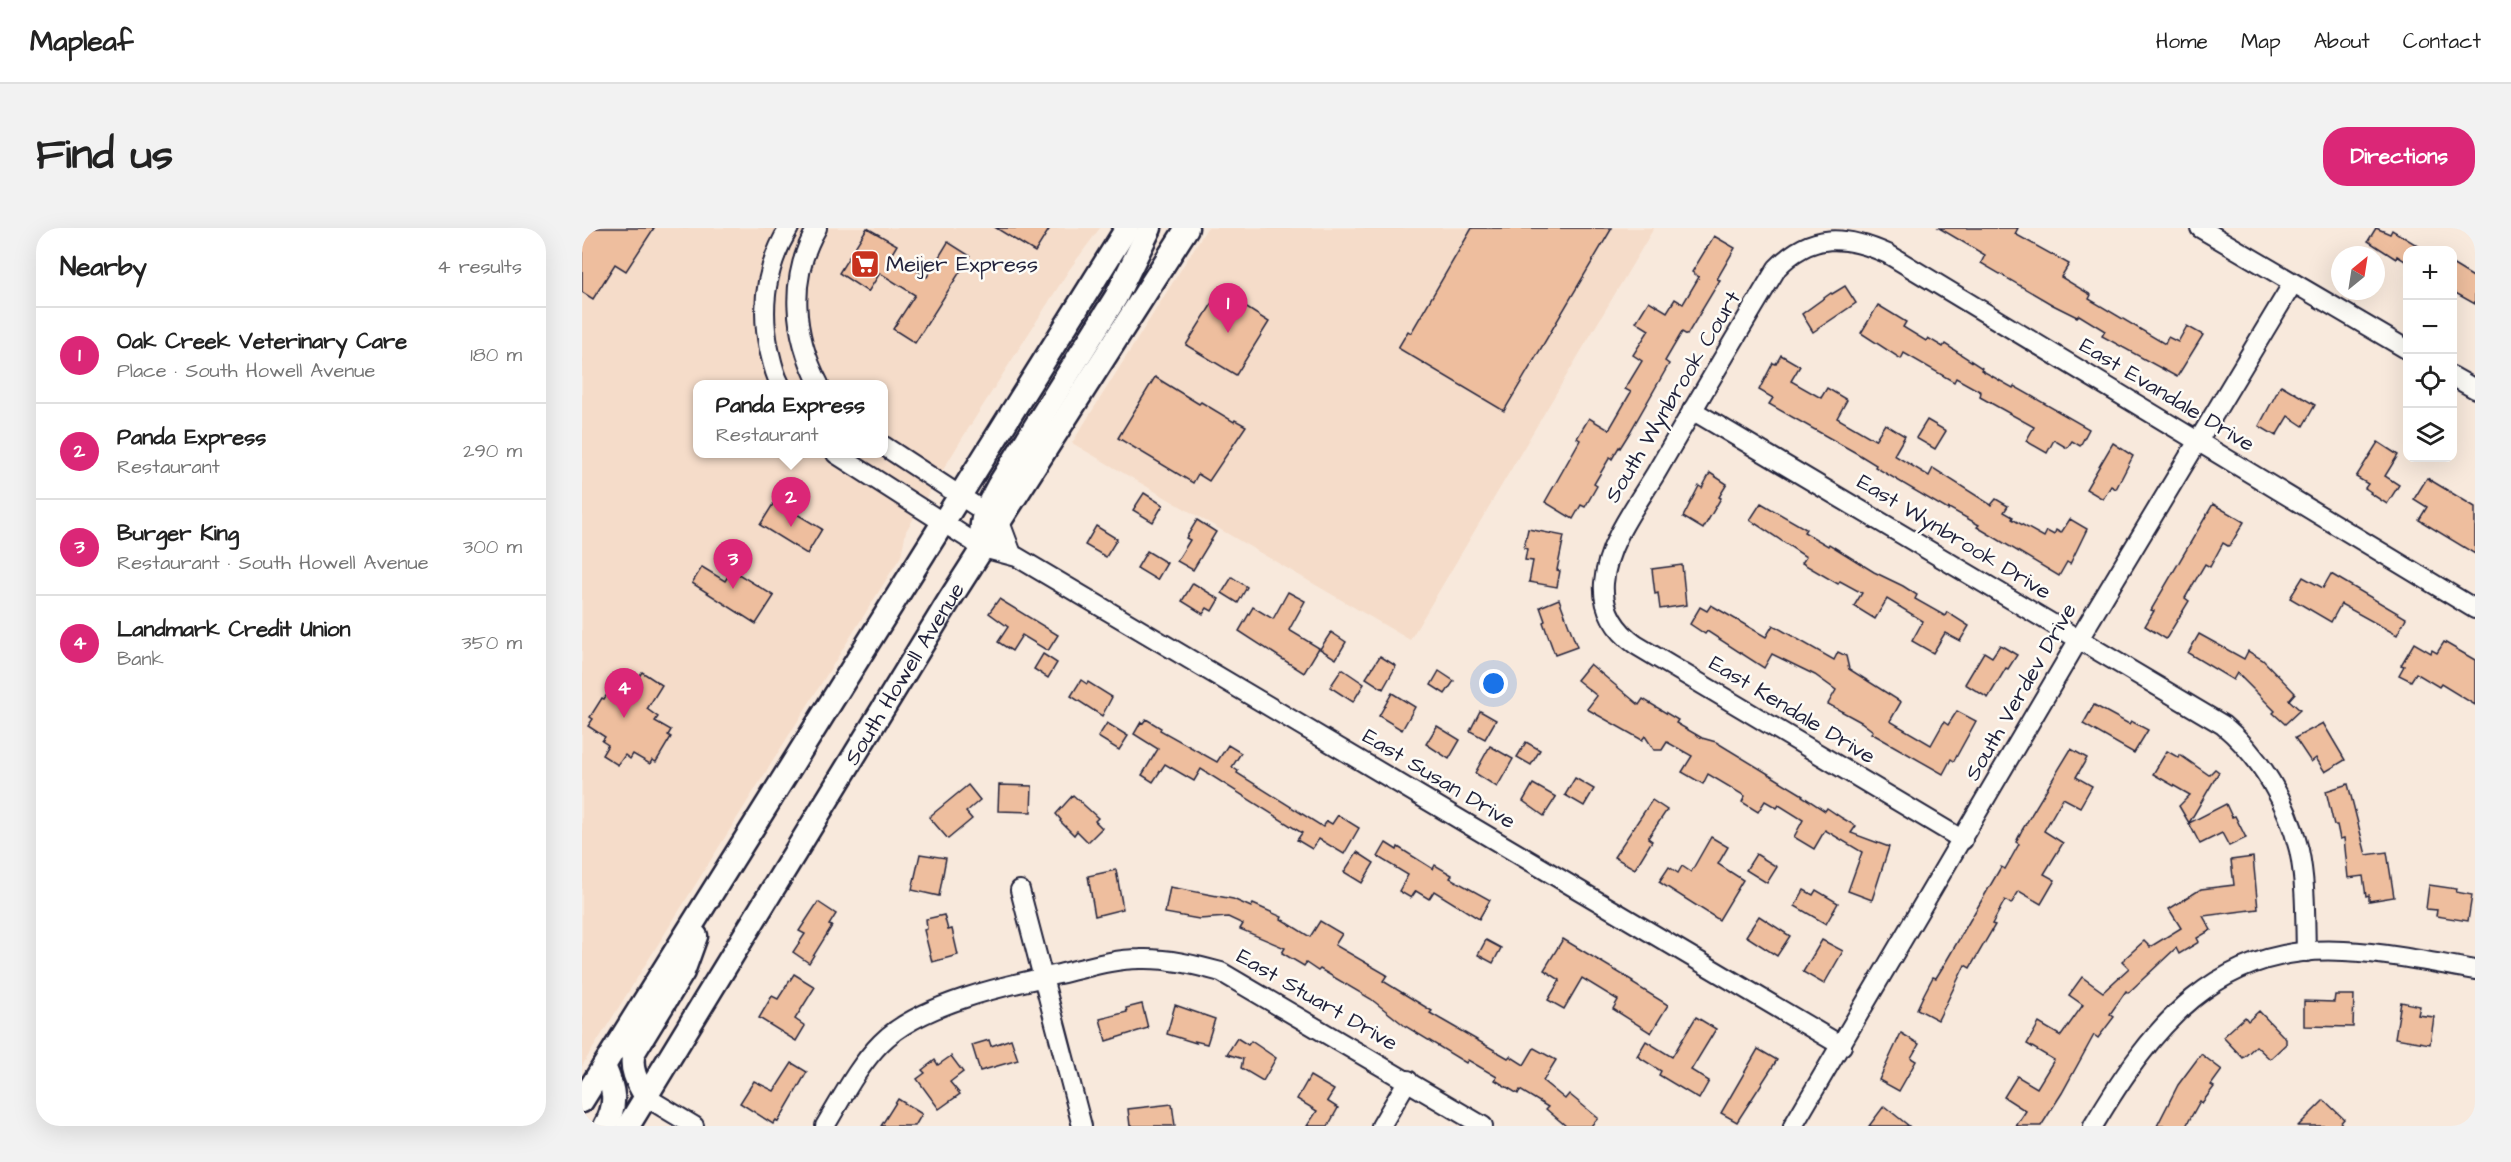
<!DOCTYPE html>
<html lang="en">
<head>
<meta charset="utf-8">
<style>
  body { margin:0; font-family:"Architects Daughter",sans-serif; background:#f2f2f2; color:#222 }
  .controls { position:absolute; right:18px; top:18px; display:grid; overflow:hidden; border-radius:12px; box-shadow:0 6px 24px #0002 }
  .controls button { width:54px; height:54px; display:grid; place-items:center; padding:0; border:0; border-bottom:2px solid #e0e0e0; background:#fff; color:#222; font:30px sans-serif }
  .compass { position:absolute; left:1749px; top:18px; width:54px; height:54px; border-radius:50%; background:#fff; box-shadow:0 6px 24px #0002; rotate:30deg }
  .you { position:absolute; left:912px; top:456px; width:21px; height:21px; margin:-15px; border:4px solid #fff; border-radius:50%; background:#1a73e8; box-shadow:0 0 0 9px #1a73e833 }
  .badge { display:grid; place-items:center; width:39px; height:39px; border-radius:50%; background:#db2777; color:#fff; font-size:20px; font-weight:700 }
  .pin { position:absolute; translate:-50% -50px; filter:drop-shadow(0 2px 3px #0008) }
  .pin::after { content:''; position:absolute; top:32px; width:21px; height:18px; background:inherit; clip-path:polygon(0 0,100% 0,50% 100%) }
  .popup { position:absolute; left:111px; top:152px; width:195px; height:78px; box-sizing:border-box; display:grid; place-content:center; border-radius:12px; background:#fff; filter:drop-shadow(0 2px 4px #0005); font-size:20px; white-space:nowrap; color:#767676 }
  .popup b { font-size:22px; color:#222 }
  .popup::after { content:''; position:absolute; left:50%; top:100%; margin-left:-12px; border:12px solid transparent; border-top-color:#fff }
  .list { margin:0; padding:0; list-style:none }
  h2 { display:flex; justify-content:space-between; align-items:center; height:78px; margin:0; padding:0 24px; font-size:26px }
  h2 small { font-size:20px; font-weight:400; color:#767676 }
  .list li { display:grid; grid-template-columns:39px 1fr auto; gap:18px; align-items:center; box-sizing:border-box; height:96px; padding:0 24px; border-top:2px solid #e0e0e0 }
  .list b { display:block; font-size:22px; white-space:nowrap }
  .list p { margin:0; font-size:20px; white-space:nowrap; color:#767676 }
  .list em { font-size:20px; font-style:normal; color:#767676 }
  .icon { flex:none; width:33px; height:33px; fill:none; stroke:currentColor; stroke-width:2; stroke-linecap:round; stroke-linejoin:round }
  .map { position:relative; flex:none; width:1893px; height:898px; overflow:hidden; border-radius:24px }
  header { display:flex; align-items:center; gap:36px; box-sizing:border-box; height:84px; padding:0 30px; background:#fff; border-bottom:2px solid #e0e0e0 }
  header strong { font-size:28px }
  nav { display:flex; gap:33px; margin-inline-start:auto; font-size:21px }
  .intro { display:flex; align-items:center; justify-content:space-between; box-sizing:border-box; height:144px; padding:0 36px }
  h1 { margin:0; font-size:42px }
  .button { padding:15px 27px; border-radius:24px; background:#db2777; color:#fff; font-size:21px; font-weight:700 }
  main { display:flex; gap:36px; padding:0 36px }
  aside { flex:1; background:#fff; border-radius:24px; box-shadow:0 6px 24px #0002 }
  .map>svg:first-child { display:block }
  .built { fill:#f5dcc9; fill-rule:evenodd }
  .building { fill:#eebe9e; stroke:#22223b; stroke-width:1.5 }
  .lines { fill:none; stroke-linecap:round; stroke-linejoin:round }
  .minor-casing { stroke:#22223b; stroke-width:22 }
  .major-casing { stroke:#22223b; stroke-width:27 }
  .minor { stroke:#fdfcf7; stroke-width:18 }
  .major { stroke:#fdfcf7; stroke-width:22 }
  .labels { text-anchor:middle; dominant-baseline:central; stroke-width:5; stroke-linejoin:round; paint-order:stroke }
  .poi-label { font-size:22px; fill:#22223b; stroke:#fdfcf7; text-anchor:start }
  .street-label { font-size:22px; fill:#22223b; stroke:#fdfcf7 }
</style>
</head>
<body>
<header>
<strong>Mapleaf</strong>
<nav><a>Home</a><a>Map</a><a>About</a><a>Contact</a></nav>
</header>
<div class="intro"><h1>Find us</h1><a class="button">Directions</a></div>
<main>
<aside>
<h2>Nearby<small>4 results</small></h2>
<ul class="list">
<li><span class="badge">1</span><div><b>Oak Creek Veterinary Care</b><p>Place · South Howell Avenue</p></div><em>180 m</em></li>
<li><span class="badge">2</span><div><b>Panda Express</b><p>Restaurant</p></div><em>290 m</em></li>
<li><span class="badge">3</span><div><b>Burger King</b><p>Restaurant · South Howell Avenue</p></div><em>300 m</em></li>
<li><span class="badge">4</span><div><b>Landmark Credit Union</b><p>Bank</p></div><em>350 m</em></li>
</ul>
</aside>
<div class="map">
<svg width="1893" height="898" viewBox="0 0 1893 898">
  <rect width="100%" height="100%" fill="#f8e9dc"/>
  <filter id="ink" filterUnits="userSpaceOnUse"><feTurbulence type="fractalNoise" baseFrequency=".0167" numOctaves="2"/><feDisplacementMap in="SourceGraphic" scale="12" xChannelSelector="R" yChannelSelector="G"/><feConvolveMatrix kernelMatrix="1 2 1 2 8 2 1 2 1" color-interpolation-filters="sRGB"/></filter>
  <g filter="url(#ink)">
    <!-- built -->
    <g class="built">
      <path d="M0 0H518L487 42 381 209 324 303 319 328 0 838ZM116 156H302V226H116Z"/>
      <polygon points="625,0 1072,0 828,412 490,215"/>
    </g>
    <!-- building -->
    <g class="building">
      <polygon points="0,0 72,0 44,43 33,36 11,71 0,64"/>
      <polygon points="285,0 315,17 309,27 345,49 366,14 388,28 333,115 311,101 333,67 298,45 286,64 257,45"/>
      <polygon points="414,0 468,0 453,24"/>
      <polygon points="890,0 1030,0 922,183 816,120 826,103 829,105"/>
      <polygon points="1357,0 1436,0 1433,6 1487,36 1479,49 1509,67 1507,71 1583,116 1586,109 1596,114 1605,98 1621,107 1595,149 1520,108 1523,103 1497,87 1495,89 1471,77 1399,35 1403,27"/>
      <polygon points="1794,0 1808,6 1810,2 1843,22 1826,22 1826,35 1815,28 1814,31 1786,13"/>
      <polygon points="1132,8 1153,20 1135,51 1138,52 1105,107 1100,104 1083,133 1087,136 1048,204 1038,220 1037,219 1030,231 1028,229 1012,256 1015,258 1003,279 999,277 991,291 963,274 998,212 995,210 1007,190 1027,202 1049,164 1043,161 1060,133 1051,127 1067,102 1054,94 1067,73 1085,84 1093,71 1101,76 1117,49 1110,44"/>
      <polygon points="1870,36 1893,50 1893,76 1870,63"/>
      <polygon points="1263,58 1274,75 1231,104 1220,86 1249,65 1250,66"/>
      <polygon points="638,63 687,94 654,147 604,117"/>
      <polygon points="1296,77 1324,94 1321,99 1344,113 1346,110 1361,119 1363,116 1400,140 1399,142 1431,160 1432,158 1507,201 1498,218 1490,213 1485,220 1472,212 1465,225 1444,213 1452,199 1398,169 1399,164 1374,150 1372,154 1322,125 1319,131 1279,105"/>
      <polygon points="1199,127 1218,138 1209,153 1239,170 1245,160 1265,172 1255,190 1293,212 1303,196 1323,208 1312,227 1347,248 1351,240 1409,277 1414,271 1426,278 1422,284 1431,289 1430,291 1462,309 1465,303 1472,307 1474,302 1479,305 1488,291 1505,301 1488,336 1485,334 1477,348 1395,299 1397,297 1367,280 1366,282 1293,239 1294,237 1276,226 1187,176 1191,170 1177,162 1191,135 1194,136"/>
      <polygon points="573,149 617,176 619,174 652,194 653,192 664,198 627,253 616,246 611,255 536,210"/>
      <polygon points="1699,157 1733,177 1721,198 1706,188 1694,208 1677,198"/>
      <polygon points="1345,192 1364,203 1353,221 1334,210"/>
      <polygon points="1796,214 1816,227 1803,248 1817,257 1805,276 1788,265 1789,264 1783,260 1786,256 1774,249"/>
      <polygon points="1531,215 1551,228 1534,261 1529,258 1521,271 1504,261"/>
      <polygon points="1128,245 1145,256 1137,269 1139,270 1121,301 1101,289 1117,258 1120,260"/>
      <polygon points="1845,250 1893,279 1893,326 1837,292 1845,279 1832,271"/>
      <polygon points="562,265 581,277 571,294 551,282"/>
      <polygon points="193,273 240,301 225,326 178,297"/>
      <polygon points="1179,275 1224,301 1222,304 1246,318 1247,316 1292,344 1321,358 1335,367 1333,371 1363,388 1365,384 1387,398 1378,413 1363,405 1351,425 1330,413 1341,393 1305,371 1293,391 1272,378 1280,365 1258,353 1256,356 1220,335 1224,329 1168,292"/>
      <polygon points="1631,276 1662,294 1649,316 1646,318 1641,315 1628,339 1623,336 1603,370 1607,373 1584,411 1563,398 1572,383 1569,382"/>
      <polygon points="615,292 634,304 611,342 595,333 608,312 604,310"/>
      <polygon points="514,298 535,311 524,329 503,317"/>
      <polygon points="946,301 982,308 975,342 978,343 975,359 947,354 951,333 943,332 945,321 942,320"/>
      <polygon points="565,323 585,335 575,352 555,340"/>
      <polygon points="1100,337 1104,377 1078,381 1076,365 1073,366 1070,341"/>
      <polygon points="120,339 143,353 150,342 192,368 174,396 110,355"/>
      <polygon points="1749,346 1824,390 1815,407 1759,376 1749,394 1708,370 1721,349 1741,360"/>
      <polygon points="650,349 665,359 656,375 640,365"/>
      <polygon points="611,355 637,371 630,383 625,380 621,386 600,373"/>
      <polygon points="706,364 723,373 707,402 737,420 722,445 657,403 671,379 691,391"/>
      <polygon points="417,371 476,407 466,423 440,407 430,423 416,414 426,399 407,385"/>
      <polygon points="977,371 995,419 973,427 961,394 963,393 958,379"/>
      <polygon points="1129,377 1184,409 1191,397 1252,432 1256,424 1264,428 1267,441 1319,474 1308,493 1349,517 1362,494 1366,497 1375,483 1394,493 1372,533 1369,531 1361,546 1289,505 1291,503 1279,494 1246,476 1254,462 1233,447 1190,426 1182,440 1125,403 1123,406 1108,396 1118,379 1125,383"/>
      <polygon points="749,404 764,414 754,431 738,421"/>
      <polygon points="1617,406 1662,431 1666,423 1681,432 1713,465 1707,472 1718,482 1703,496 1691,485 1693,483 1655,445 1651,452 1606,425"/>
      <polygon points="1862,414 1893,432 1893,477 1859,456 1857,459 1834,445 1829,453 1817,447 1822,438 1819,437 1832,415 1849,425 1850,422 1855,425"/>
      <polygon points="1418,417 1435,427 1426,441 1424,440 1406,470 1383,456 1402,424 1410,429"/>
      <polygon points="461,426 475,435 466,450 452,441"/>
      <polygon points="798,428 814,438 801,461 784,450"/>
      <polygon points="1008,436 1057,477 1061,471 1096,492 1094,495 1120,510 1134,514 1221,567 1220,568 1243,583 1245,580 1260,590 1274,598 1269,605 1307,619 1290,672 1266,663 1280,624 1243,602 1232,621 1212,609 1221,592 1197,577 1195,580 1183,573 1176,584 1160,574 1163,568 1126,546 1121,556 1100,544 1110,528 1085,514 1080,522 1072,522 1063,508 1060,512 1005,481 1015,468 995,452"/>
      <polygon points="760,441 782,456 771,474 748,459"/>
      <polygon points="857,443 872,453 863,466 849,457"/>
      <polygon points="60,444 80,457 65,481 76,489 73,493 89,502 86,507 89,509 74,534 70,532 68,536 51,526 48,531 43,527 36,537 20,527 26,517 20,513 23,509 6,498 11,491 8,489 20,470 22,471 26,465 40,474"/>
      <polygon points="499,452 505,456 506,454 530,469 520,488 489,468"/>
      <polygon points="810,465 833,479 820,502 797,488"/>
      <polygon points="1512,477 1547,496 1549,493 1566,502 1552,525 1501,496"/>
      <polygon points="898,483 914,492 903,511 888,503"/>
      <polygon points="564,491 579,500 578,502 635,534 646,517 659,525 650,539 656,543 655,545 741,599 745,593 750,596 756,587 777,600 762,626 737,611 730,621 715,612 720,605 619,541 612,553 583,536 571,554 560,547 576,521 552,506 559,494 561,495"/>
      <polygon points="525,495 546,508 537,522 516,509"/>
      <polygon points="1741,495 1763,532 1743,544 1734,530 1729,534 1713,510"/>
      <polygon points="855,498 878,512 867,531 844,516"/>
      <polygon points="944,514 958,522 949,537 935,529"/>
      <polygon points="908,518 931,531 915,559 893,545"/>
      <polygon points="1489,521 1505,530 1494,549 1510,558 1498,579 1481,570 1462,603 1481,615 1462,646 1473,652 1459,676 1437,663 1429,676 1423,672 1410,696 1413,697 1388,740 1383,737 1356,792 1335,781 1342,766 1351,749 1354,750 1362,737 1419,639 1423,641 1437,616 1434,614 1440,602"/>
      <polygon points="1585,523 1597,530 1598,527 1627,547 1633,541 1637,544 1607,595 1597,578 1608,567 1571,546"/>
      <polygon points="993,550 1012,561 1002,578 983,567"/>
      <polygon points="951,556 974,569 962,588 941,573"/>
      <polygon points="1766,556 1784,627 1805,624 1812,669 1787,673 1787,667 1784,668 1781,648 1766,650 1762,610 1758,611 1755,597 1752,597 1744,563"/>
      <polygon points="386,557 398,572 384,584 390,591 366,611 347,589"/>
      <polygon points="417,557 450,558 449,584 416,583"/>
      <polygon points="491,567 516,590 513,593 520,600 506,614 495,603 492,607 478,593 479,592 474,586"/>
      <polygon points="1070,572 1085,582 1066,610 1070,613 1053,641 1032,629"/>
      <polygon points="1644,576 1650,589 1653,588 1664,610 1647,618 1640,605 1618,616 1607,595"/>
      <polygon points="1129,609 1146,619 1136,636 1161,652 1137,692 1077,654 1087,639 1096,645 1100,638 1109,644"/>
      <polygon points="804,615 815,622 816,619 851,641 853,637 870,647 868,650 908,672 897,691 852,663 847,671 834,663 829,670 817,663 826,647 796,629"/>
      <polygon points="775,624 792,635 780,655 762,644"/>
      <polygon points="338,626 364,630 357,668 330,662"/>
      <polygon points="1174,626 1195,639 1185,655 1164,642"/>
      <polygon points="1671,629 1676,681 1621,688 1629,702 1615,710 1617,714 1597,726 1594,720 1546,765 1544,763 1528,786 1532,789 1516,810 1512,807 1480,865 1459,898 1434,898 1444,883 1422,869 1435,848 1455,860 1472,832 1445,816 1457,795 1479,808 1501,777 1487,767 1500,749 1521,764 1547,740 1540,733 1562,713 1568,719 1599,700 1587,681 1619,661 1652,657 1649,632"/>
      <polygon points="534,642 541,681 513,688 506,648"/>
      <polygon points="1847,657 1875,661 1874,664 1890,667 1886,693 1854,688 1855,682 1844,681"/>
      <polygon points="588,659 651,671 669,679 671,676 700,689 699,691 728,709 738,693 760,706 753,717 805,747 801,753 850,783 848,785 926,830 928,828 942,837 952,820 974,832 961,853 983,871 987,866 1016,890 1009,898 984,898 964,881 966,879 938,862 936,866 913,852 915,849 886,832 884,835 823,798 789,771 738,741 736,743 724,735 722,738 700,725 703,720 658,701 661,696 646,689 617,691 583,685"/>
      <polygon points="1222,662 1231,667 1234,662 1256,675 1244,696 1213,678"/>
      <polygon points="236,674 254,686 247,697 250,698 227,735 211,724 223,706 217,703"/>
      <polygon points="362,687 366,702 370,701 376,727 350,734 342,702 345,701 344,691"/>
      <polygon points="1177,688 1208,708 1195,728 1164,708"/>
      <polygon points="981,711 1051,753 1050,755 1086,777 1069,805 1031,781 1036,772 1000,750 982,781 966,772 978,752 962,742"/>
      <polygon points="904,712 919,720 911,735 896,727"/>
      <polygon points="1240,712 1261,723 1242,756 1221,744"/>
      <polygon points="212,746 233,759 213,791 223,798 214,813 177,790 190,768 196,771"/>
      <polygon points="1753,767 1772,767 1771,799 1722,798 1722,773 1752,774"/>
      <polygon points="1819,774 1838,778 1836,787 1852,789 1848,816 1813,810"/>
      <polygon points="560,776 566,800 524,813 518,791 545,784 544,780"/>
      <polygon points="593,777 633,791 625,816 613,813 614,815 585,806"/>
      <polygon points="1677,783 1704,811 1704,816 1688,831 1674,818 1661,830 1641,809 1663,789 1666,793"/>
      <polygon points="1114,789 1134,801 1109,842 1127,853 1117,871 1077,847 1079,843 1055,828 1064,813 1090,829"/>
      <polygon points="1319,805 1337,816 1329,830 1334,833 1317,863 1297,852"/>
      <polygon points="655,810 666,817 669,813 694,830 681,853 659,840 661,831 645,826"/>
      <polygon points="429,811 436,832 398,843 390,817 407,812 409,818"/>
      <polygon points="1176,821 1195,832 1155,894 1139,885"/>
      <polygon points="1619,826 1640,842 1629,857 1632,859 1620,875 1618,873 1604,898 1575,898 1596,857"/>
      <polygon points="369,828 381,844 368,854 378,866 357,881 335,851 343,845 340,842 353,832 356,837"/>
      <polygon points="210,835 225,844 196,894 194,892 191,896 158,875 172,853 192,863"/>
      <polygon points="728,848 752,862 745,873 756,880 746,898 725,898 735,883 715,871"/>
      <polygon points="316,871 340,886 333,898 299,898"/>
      <polygon points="1742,872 1762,891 1756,898 1716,898"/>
      <polygon points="590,876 593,898 548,898 546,881"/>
      <polygon points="1302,878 1327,898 1287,898"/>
    </g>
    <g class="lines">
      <!-- minor casing -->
      <g class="minor-casing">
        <g id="minor">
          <path d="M235 0C206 50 211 106 237 156"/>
          <polyline points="1618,0 1826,122"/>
          <polyline points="1870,148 1893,161"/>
          <path d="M198 156C192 145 190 134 187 121 178 78 184 38 207 0"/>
          <path d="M1110 182 1641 497C1678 528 1706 575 1717 622 1724 655 1723 690 1724 724"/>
          <polyline points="302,218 418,294 430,326"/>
          <polyline points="254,226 401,320 435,329 1260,818"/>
          <path d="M1381 612 1054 417C1033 402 1020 381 1022 355 1025 315 1054 278 1074 245 1114 176 1154 108 1195 40 1229 4 1264 7 1306 26L1893 381"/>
          <polyline points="438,662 500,898"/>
          <polyline points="64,869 112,898"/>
          <path d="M243 898C260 870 276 838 299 815 337 776 425 757 477 746 504 740 530 731 558 731 586 730 613 737 639 744L901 898"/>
          <polyline points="799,898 826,852"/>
          <polyline points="1211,898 1497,411 1711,55"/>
          <path d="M1511 898C1570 799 1635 715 1762 723 1806 725 1849 734 1893 742"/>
        </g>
      </g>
      <!-- major casing -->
      <g class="major-casing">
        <g id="major">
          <path d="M401 320C396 292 403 283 416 258L534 69 568 0"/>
          <path d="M22 838C32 861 36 876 23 898"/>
          <path d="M64 869C56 855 47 841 52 824L101 744 114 708"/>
          <polyline points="0,873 545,0"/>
          <path id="s1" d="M46 898 368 371 605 0"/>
        </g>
      </g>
      <!-- minor -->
      <use href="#minor" class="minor"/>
      <!-- major -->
      <use href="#major" class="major"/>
    </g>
  </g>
  <!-- icons -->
  <defs>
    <g id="supermarket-square" transform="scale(1.5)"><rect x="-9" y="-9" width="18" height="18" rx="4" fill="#c8321e" stroke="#fdfcf7"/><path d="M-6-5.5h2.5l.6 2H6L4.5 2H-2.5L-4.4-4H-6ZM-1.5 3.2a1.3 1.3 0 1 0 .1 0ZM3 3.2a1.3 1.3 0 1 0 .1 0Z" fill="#fff"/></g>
  </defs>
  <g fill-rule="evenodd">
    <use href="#supermarket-square" x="283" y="36"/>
  </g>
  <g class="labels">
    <!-- poi labels -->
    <g class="poi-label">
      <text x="304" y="36">Meijer Express</text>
    </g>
    <!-- street labels -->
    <g class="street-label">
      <text transform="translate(1585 167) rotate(31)">East Evandale Drive</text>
      <text transform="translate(1091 169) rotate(-59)">South Wynbrook Court</text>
      <text transform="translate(1372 309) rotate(31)">East Wynbrook Drive</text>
      <text stroke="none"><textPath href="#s1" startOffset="530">South Howell Avenue</textPath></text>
      <text transform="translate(1439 464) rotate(-60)">South Verdev Drive</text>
      <text transform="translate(1210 482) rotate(31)">East Kendale Drive</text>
      <text transform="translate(857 551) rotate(31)">East Susan Drive</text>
      <text transform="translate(735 772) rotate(30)">East Stuart Drive</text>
    </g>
  </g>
</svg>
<div class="controls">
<button>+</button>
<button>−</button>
<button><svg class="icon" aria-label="locate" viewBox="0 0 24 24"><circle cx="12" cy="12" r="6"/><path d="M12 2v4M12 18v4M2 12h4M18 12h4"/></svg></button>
<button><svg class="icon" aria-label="layers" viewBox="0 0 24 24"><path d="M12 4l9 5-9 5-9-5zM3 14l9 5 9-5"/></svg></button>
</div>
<svg class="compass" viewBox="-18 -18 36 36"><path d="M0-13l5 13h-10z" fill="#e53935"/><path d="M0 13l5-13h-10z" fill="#767676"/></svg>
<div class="you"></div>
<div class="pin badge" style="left:646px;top:105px">1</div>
<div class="pin badge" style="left:209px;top:299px">2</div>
<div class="popup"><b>Panda Express</b>Restaurant</div>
<div class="pin badge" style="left:151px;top:361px">3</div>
<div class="pin badge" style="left:42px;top:490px">4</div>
</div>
</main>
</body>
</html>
